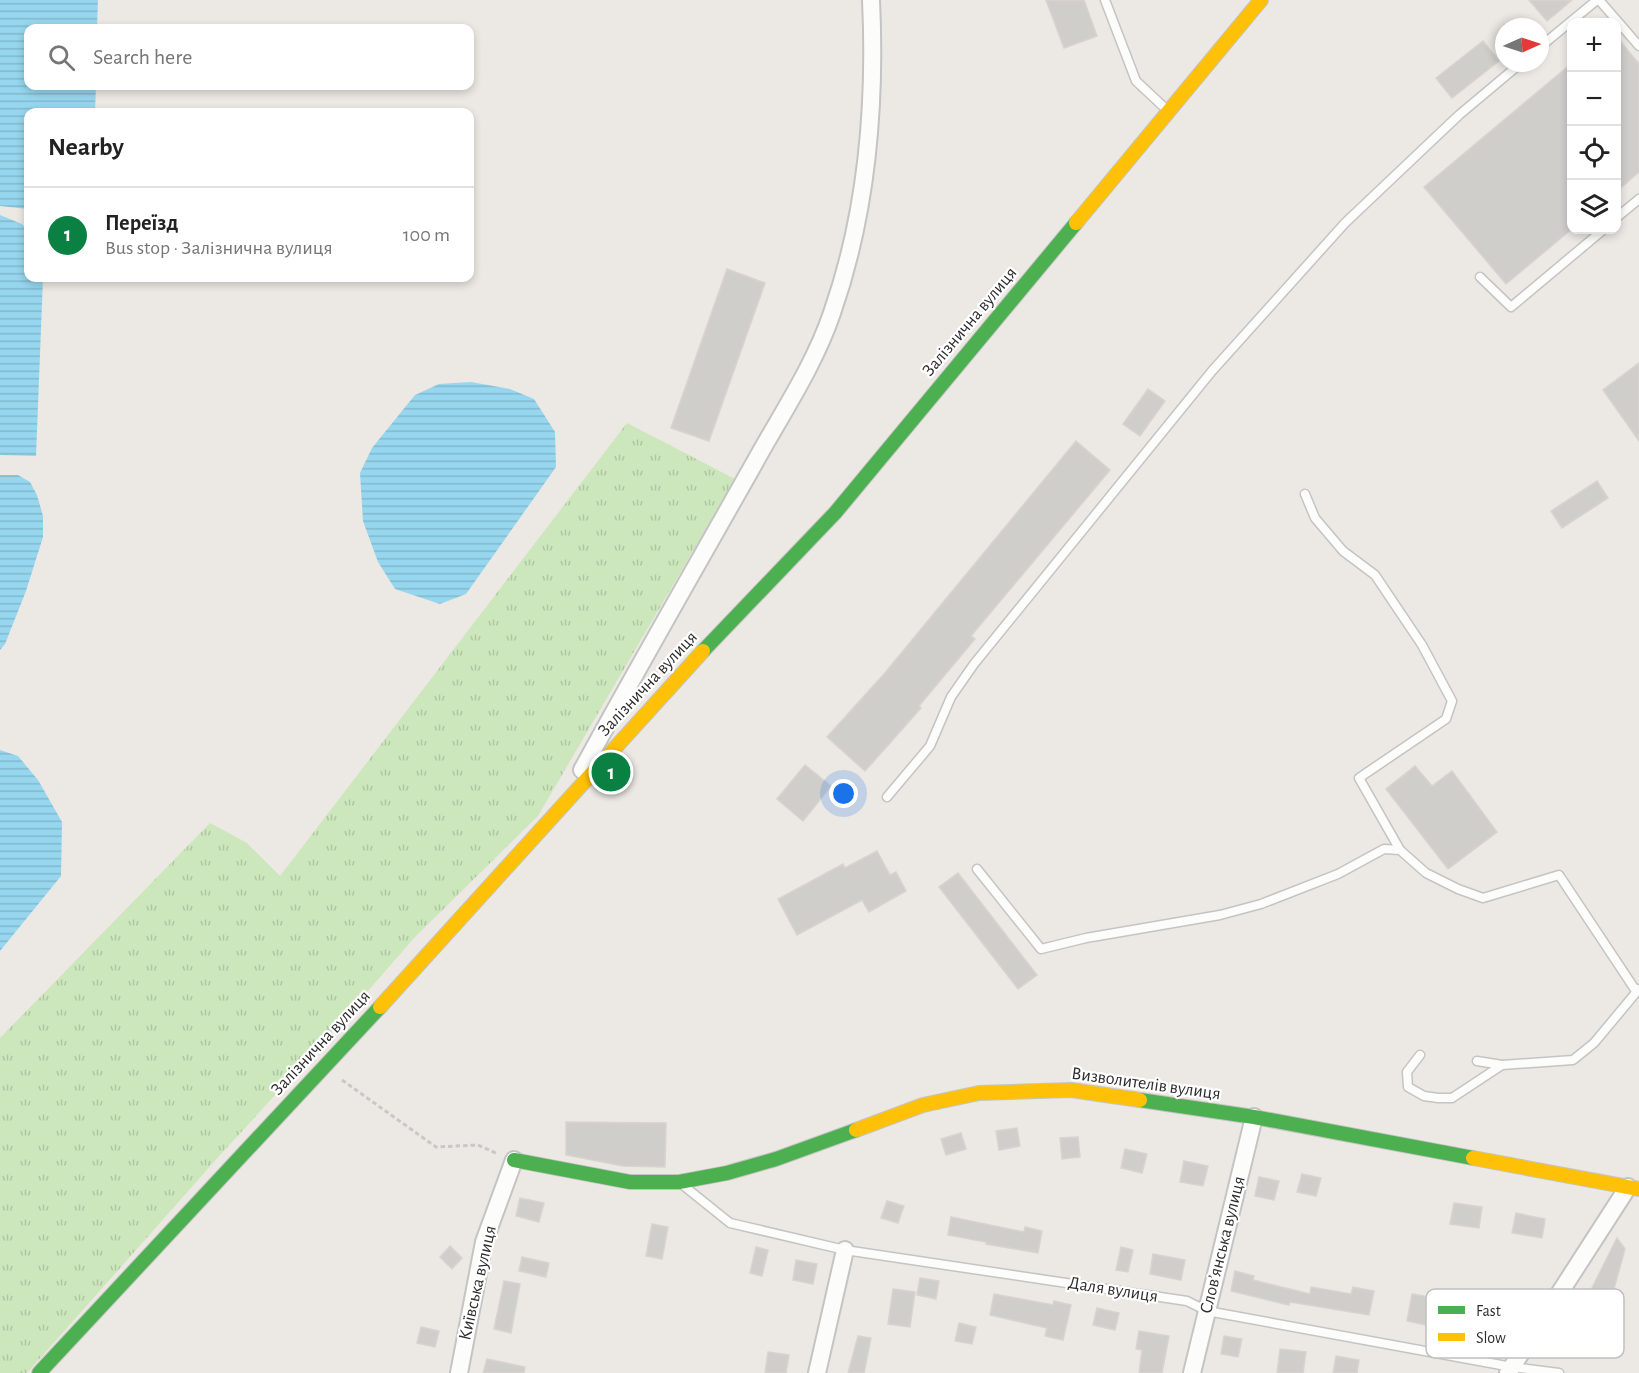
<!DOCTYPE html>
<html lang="en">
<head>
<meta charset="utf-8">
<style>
  body { margin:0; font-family:"Alegreya Sans",sans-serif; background:#f2f2f2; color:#222 }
  .controls { position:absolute; right:18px; top:18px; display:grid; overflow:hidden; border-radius:12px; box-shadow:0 3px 9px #0003 }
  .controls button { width:54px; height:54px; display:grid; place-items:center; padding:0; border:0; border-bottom:2px solid #e0e0e0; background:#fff; color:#222; font:30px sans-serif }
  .compass { position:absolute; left:1495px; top:18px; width:54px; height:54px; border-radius:50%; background:#fff; box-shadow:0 3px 9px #0003; rotate:87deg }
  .you { position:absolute; left:844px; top:794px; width:21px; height:21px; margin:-15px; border:4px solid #fff; border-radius:50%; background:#1a73e8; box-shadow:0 0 0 9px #1a73e833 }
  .badge { display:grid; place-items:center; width:39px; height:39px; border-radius:50%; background:#0b8043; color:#fff; font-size:20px; font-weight:700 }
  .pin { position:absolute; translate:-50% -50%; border:3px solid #fff; box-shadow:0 2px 6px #0006 }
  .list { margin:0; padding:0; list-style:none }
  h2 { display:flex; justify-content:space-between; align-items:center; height:78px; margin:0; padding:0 24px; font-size:26px }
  h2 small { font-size:20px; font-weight:400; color:#767676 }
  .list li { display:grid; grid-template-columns:39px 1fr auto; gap:18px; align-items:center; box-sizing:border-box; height:96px; padding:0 24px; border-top:2px solid #e0e0e0 }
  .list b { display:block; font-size:22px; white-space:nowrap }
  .list p { margin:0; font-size:20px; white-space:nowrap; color:#767676 }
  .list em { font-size:20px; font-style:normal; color:#767676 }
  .icon { flex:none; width:33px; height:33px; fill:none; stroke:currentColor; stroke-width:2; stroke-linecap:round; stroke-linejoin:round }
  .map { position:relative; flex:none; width:1639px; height:1373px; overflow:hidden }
  .search { position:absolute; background:#fff; box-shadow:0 3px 9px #0003; left:24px; top:24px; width:450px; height:66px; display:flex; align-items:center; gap:15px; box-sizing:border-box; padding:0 21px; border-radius:12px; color:#767676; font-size:22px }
  .panel { position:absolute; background:#fff; box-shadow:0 3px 9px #0003; left:24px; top:108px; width:450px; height:174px; border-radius:12px }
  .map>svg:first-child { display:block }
  .grass { fill:url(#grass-tufts) }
  .water { fill:url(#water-rules) }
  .building { fill:#d0cecb; stroke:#d7d4d0; stroke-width:1.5 }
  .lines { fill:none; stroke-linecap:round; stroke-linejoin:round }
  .lane-casing { stroke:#c5c4c4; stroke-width:11 }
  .street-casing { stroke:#c5c4c4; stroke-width:20 }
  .fast-casing { stroke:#c5c4c4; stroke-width:16 }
  .slow-casing { stroke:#c5c4c4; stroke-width:16 }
  .path { stroke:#c8c8c8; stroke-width:3; stroke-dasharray:4.5 3; stroke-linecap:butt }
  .lane { stroke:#fcfcfb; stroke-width:8 }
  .street { stroke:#fcfcfb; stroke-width:16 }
  .fast { stroke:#4caf50; stroke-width:14 }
  .slow { stroke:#ffc107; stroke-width:14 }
  .labels { text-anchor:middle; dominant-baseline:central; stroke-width:4.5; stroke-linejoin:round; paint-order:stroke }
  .street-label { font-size:18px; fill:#2d2d2d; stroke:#fff }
  .key { fill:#fff; stroke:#c0c0c0; stroke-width:1.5 }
  .key-label { font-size:16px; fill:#2d2d2d }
</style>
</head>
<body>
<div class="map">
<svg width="1639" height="1373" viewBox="0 0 1639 1373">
  <defs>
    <pattern id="grass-tufts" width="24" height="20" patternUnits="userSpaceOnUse" patternTransform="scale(1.5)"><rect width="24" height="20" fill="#cde7bc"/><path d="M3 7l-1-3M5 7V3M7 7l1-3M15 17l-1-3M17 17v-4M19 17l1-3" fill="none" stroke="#b0c6a2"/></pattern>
    <pattern id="water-rules" width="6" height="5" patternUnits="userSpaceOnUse" patternTransform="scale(1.5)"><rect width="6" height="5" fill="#96d6ee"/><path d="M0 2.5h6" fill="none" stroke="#82b8cc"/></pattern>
  </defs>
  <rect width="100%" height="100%" fill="#ece8e4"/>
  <!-- grass -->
  <polygon class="grass" points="627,423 735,479 538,816 415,937 312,1055 221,1154 27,1373 0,1373 0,1038 210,823 247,843 280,876"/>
  <!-- water -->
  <g class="water">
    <polygon points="0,0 98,0 97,28 28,28 28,86 96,86 95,112 28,112 28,209 0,206"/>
    <polygon points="0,215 22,224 28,231 28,278 43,278 36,456 0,455"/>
    <polygon points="471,382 510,389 534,399 555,432 556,467 466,594 440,604 395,589 378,562 363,521 360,473 372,448 415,395 439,384"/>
    <polygon points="0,475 18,475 30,482 37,495 43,516 43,537 26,591 5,644 0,650"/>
    <polygon points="0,750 18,756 38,780 62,822 61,876 0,951"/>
  </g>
  <!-- building -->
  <g class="building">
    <polygon points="1046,0 1084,0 1097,36 1064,48"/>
    <polygon points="1529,0 1572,0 1547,21"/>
    <polygon points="1617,37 1639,64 1639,172 1617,191"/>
    <polygon points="1483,41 1499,61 1452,98 1436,78"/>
    <polygon points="1572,63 1572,229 1506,284 1424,187"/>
    <polygon points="727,269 765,283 709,441 671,428"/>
    <polygon points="1639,363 1639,441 1603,390"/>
    <polygon points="1148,389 1165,401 1140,436 1123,424"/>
    <polygon points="1076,441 1110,470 971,636 975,639 919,706 921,708 865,771 827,737 884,674"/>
    <polygon points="1597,481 1608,498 1562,528 1551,511"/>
    <polygon points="805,765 831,786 803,821 777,799"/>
    <polygon points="1415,766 1432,786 1452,771 1497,832 1448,869 1386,789"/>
    <polygon points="877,851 890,875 896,872 906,891 869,912 862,900 797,935 778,899 843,864 845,868"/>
    <polygon points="958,873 1037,975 1018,989 939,887"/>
    <polygon points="566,1122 666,1123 665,1167 623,1166 566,1155"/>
    <polygon points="1017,1128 1020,1146 999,1150 996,1131"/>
    <polygon points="961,1133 966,1149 946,1155 941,1139"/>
    <polygon points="1078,1137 1080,1157 1062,1159 1060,1138"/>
    <polygon points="1125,1149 1147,1154 1142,1173 1121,1168"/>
    <polygon points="1184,1161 1208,1166 1203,1186 1180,1182"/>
    <polygon points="1302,1174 1321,1178 1316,1196 1297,1192"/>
    <polygon points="1259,1177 1279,1181 1274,1200 1255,1196"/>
    <polygon points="520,1198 544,1203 539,1222 516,1216"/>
    <polygon points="887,1201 904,1206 898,1223 881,1218"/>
    <polygon points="1454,1203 1482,1207 1479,1228 1450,1224"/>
    <polygon points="1516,1213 1545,1219 1542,1238 1512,1233"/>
    <polygon points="951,1217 1024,1232 1025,1227 1042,1231 1038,1253 986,1244 986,1242 948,1235"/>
    <polygon points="652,1224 668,1227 662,1259 646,1256"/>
    <polygon points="1617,1238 1625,1249 1609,1307 1585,1302"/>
    <polygon points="450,1246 462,1258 452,1269 440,1257"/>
    <polygon points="756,1247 768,1250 762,1276 750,1273"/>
    <polygon points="1121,1247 1133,1250 1128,1272 1116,1270"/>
    <polygon points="1153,1254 1185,1260 1181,1280 1150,1274"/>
    <polygon points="522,1257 549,1263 546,1277 519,1271"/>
    <polygon points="796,1260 817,1264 813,1284 793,1280"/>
    <polygon points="1235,1271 1254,1276 1253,1280 1310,1294 1311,1287 1351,1294 1353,1287 1374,1291 1369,1315 1290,1302 1289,1305 1231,1291"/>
    <polygon points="920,1278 939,1281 936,1299 917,1295"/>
    <polygon points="504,1281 520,1284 511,1333 494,1329"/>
    <polygon points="893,1289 915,1292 910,1327 888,1324"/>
    <polygon points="994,1294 1053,1305 1054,1301 1071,1305 1063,1340 1045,1336 1047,1328 990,1315"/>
    <polygon points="1412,1294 1430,1297 1427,1310 1454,1315 1450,1335 1431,1331 1431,1326 1407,1321"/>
    <polygon points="1097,1308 1119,1313 1115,1330 1093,1325"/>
    <polygon points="959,1323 976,1327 972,1344 955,1341"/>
    <polygon points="421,1327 439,1331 435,1347 417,1343"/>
    <polygon points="1139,1331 1169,1336 1162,1373 1139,1373 1142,1350 1136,1349"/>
    <polygon points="858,1336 871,1338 864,1373 848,1373"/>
    <polygon points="1224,1336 1242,1339 1238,1357 1221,1354"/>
    <polygon points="1280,1349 1306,1352 1303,1373 1277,1373"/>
    <polygon points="768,1352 789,1355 786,1373 765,1373"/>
    <polygon points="1336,1356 1359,1360 1357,1373 1333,1373"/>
    <polygon points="487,1359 525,1367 524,1373 483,1373"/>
  </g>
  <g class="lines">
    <!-- lane casing -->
    <g class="lane-casing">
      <g id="lane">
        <polyline points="1105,0 1136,81 1166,109"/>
        <polyline points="1599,0 1639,46"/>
        <polyline points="1540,47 1597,0"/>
        <polyline points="1616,218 1639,199"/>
        <polyline points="1480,277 1511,307 1603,230"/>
        <polyline points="1305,494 1315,518 1343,551 1375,575 1422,645 1452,701 1446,719 1359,778 1400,850"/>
        <polyline points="887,797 930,746 951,697 974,664 1212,371 1345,223 1459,115 1521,63"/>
        <polyline points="977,869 1041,949 1086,938 1220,915 1261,904 1338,874 1384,849 1400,850 1426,873 1458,889 1483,898 1559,875 1636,991"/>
        <polyline points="1420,1055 1407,1072 1408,1087 1424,1096 1438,1098 1452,1098 1502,1065 1573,1060 1594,1043 1639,989"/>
        <polyline points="1477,1061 1502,1065"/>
        <polyline points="684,1186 730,1223 845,1250 1187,1301 1207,1311 1512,1367 1559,1373"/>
      </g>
    </g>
    <!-- street casing -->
    <g class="street-casing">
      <g id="street">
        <path d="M582 770C638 667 697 565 755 462 782 413 814 366 832 313 867 213 876 106 871 0"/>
        <polyline points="459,1373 484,1242 514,1160"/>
        <polyline points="817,1373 845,1250"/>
        <polyline points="1192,1373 1254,1117"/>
        <polyline points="1508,1373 1628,1187"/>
      </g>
    </g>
    <!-- fast casing -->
    <g class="fast-casing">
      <g id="fast">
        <polyline points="703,651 835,513 1076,223"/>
        <polyline points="1140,1100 1254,1117 1473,1158"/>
        <polyline points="514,1160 630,1182 679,1182 727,1173 776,1159 856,1130"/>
        <polyline points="39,1373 380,1007"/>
      </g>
    </g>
    <!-- slow casing -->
    <g class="slow-casing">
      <g id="slow">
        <polyline points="1076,223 1261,0"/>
        <polyline points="380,1007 703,651"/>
        <polyline points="856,1130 923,1105 979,1093 1071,1090 1140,1100"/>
        <polyline points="1473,1158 1639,1189"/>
      </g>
    </g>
    <!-- path -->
    <polyline class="path" points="342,1080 436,1147 478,1145 498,1154"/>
    <!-- lane -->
    <use href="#lane" class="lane"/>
    <!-- street -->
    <use href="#street" class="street"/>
    <!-- fast -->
    <use href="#fast" class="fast"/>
    <!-- slow -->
    <use href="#slow" class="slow"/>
  </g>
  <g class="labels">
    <!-- street labels -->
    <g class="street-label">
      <text transform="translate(970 322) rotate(-50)">Залізнична вулиця</text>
      <text transform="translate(648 684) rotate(-47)">Залізнична вулиця</text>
      <text transform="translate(321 1043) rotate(-47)">Залізнична вулиця</text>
      <text transform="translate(1146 1084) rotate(8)">Визволителів вулиця</text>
      <text transform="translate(1223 1245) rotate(-76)">Слов’янська вулиця</text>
      <text transform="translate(478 1283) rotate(-77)">Київська вулиця</text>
      <text transform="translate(1113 1290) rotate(9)">Даля вулиця</text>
    </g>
  </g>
  <!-- legend -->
  <rect x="1426" y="1289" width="198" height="69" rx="9" class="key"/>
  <rect x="1438" y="1306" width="27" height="8" fill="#4caf50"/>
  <rect x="1438" y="1333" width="27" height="8" fill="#ffc107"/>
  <g class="key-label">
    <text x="1476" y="1316">Fast</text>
    <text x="1476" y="1343">Slow</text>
  </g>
</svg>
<div class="controls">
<button>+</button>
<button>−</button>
<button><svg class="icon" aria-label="locate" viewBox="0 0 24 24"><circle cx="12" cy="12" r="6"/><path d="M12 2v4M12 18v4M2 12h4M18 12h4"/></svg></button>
<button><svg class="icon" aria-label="layers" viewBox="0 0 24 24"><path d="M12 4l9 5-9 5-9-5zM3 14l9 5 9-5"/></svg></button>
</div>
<svg class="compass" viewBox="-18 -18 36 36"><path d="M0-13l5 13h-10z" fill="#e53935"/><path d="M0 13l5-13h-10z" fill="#767676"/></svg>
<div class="you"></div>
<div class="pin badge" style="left:611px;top:772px">1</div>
<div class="search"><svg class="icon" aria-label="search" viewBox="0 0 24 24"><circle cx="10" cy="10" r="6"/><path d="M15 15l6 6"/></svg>Search here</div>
<section class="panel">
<h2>Nearby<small></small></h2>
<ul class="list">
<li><span class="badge">1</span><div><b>Переїзд</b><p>Bus stop · Залізнична вулиця</p></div><em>100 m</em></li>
</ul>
</section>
</div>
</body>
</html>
